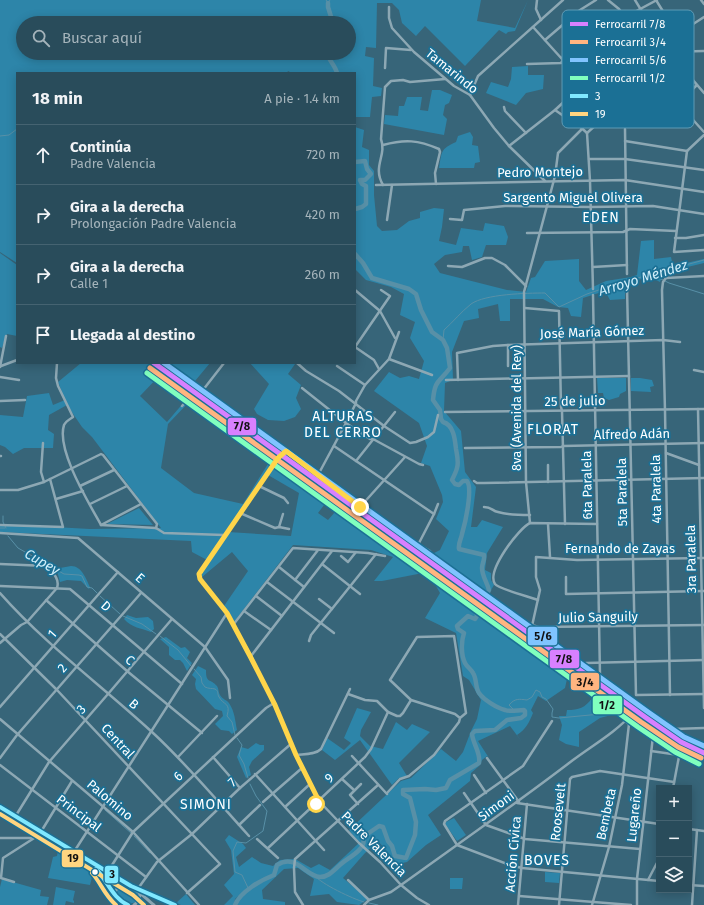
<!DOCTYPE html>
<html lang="es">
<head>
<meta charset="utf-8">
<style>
  body { margin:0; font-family:"Fira Sans",sans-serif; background:#355664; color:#f1f3f6 }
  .controls { position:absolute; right:12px; bottom:12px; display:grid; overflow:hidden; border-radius:0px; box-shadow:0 2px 10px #0003 }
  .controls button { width:36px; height:36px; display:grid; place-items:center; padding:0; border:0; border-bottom:1px solid #456371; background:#294c5b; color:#f1f3f6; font:20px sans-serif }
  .stop { position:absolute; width:12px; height:12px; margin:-9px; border:3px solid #ffd54a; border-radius:50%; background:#fff }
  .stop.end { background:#ffd54a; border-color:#fff; box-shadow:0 1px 4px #0008 }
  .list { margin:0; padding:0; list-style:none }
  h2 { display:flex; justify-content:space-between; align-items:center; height:52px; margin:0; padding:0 16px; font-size:17px }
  h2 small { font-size:13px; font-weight:400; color:#a5b4bb }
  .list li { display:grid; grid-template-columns:26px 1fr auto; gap:12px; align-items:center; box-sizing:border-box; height:60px; padding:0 16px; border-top:1px solid #456371 }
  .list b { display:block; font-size:15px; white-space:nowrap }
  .list p { margin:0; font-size:13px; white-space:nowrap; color:#a5b4bb }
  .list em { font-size:13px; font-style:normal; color:#a5b4bb }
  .icon { flex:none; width:22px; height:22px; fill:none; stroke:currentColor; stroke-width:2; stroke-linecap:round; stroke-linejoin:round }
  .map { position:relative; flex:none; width:704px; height:905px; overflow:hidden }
  .search { position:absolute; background:#294c5b; box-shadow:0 2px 10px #0003; left:16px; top:16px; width:340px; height:44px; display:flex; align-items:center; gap:10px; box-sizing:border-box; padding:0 14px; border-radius:22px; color:#a5b4bb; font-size:15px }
  .panel { position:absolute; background:#294c5b; box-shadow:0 2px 10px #0003; left:16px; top:72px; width:340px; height:292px; border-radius:0px }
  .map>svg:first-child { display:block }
  .green { fill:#2d85a9; fill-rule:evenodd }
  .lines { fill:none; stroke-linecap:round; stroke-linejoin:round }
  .stream { stroke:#5890a7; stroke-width:1 }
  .river { stroke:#5890a7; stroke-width:4.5 }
  .minor { stroke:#8da8b4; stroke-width:2.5 }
  .major { stroke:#8ba6b2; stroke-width:3 }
  .bus-1-casing { stroke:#1b7095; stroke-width:7 }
  .bus-2-casing { stroke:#1b7095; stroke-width:7 }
  .bus-1 { stroke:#80e8ff; stroke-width:4 }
  .bus-2 { stroke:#ffd580; stroke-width:4 }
  .rail-1-casing { stroke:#1b7095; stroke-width:8 }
  .rail-2-casing { stroke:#1b7095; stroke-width:8 }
  .rail-3-casing { stroke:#1b7095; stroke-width:8 }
  .rail-4-casing { stroke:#1b7095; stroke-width:8 }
  .rail-1 { stroke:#d880ff; stroke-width:5 }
  .rail-2 { stroke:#ffb580; stroke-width:5 }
  .rail-3 { stroke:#80c4ff; stroke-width:5 }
  .rail-4 { stroke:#80ffbe; stroke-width:5 }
  .route { stroke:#ffd54a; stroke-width:5 }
  .bus-dot { fill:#fff; stroke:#1b7095; stroke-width:1.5 }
  .labels { text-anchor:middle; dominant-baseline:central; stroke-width:3.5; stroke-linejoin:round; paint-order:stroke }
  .street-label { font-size:13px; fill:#fff; stroke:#1b7095 }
  .neighbourhood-label { font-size:14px; letter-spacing:1px; fill:#fff; stroke:#1b7095 }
  .water-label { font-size:14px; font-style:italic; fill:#cfedf9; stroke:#1b7095 }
  .key { fill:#1b7095; stroke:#5f9bb5; stroke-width:1 }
  .key-label { font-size:11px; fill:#fff }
  .line-badge { stroke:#1b7095; stroke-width:1.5 }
  .pale-badge-label { font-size:11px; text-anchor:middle; font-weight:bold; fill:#111 }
</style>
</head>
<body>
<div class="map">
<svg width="704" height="905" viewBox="0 0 704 905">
  <rect width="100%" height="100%" fill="#376579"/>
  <!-- green -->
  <g class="green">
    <path d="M0 0H481L477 21 515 28 528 0 515 31 508 32 506 34 499 30 465 66 425 26 416 36 402 23 399 10 392 3H377L376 48 366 47 365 56 374 58 373 86 382 88 381 96 372 97 370 117H355V73H290L289 71 285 73H17V263L0 252ZM23 23H349V53H23Z"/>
    <polygon points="528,66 528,75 544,75 543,89 526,93 516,105 486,93 491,82 508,87 511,79 512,67"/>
    <polygon points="432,90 440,90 452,95 449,103 445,105 443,115 447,119 444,135 384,124 385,115 398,116 399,106 404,106 407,97 422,97 420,110 428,111"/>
    <polygon points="626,101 632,107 625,114 627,116 625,119 629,123 625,129 615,118 623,110 620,106"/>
    <path d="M355 127 364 130 362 147 369 150V165L374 171V195L377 226 382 231 397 230 409 221 420 218V212L434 208 444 209 442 227 439 241 456 245 461 228 483 231 485 223 504 226 508 237 506 245H486L482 257 472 260 469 246H463L462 252 445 255 434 264 440 273 507 290 526 292 531 278 535 277 545 261 579 259V281L586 290 606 281 631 277 637 275 641 241 654 240V259L671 257 673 266 704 259V263L663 273 660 282 650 277 625 283V299L610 300 605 291 583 298 581 317 571 316 568 308 558 307 543 299H510V321H500L498 304 478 309 479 318 464 321 452 352 453 380 445 383 444 411 461 431 465 472 476 487 471 527H477L482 520 503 527 487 553 485 570 491 573V580L494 585 488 595 494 603 633 705 630 710 600 718 579 732V747L566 744 559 740 562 725 559 716H566L567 710C579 710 585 708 592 698L599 699 618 711 622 706 586 680 573 673 567 679 565 688 546 701 538 696 531 710 533 713C529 723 526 729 517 735L522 742 519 749 511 759 519 749 522 742 510 726 478 741 489 758 487 756 482 760 479 766 471 773 470 781 428 815 441 835 426 845 407 862 398 864 378 841 365 853 343 878 368 899 359 905 337 902 329 894 310 896 314 879 298 868 284 869 262 890 263 899 285 902V905H236L237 900 244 891 235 899 234 905H224L233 896 224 885 234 874 231 850 225 840 229 835 243 844 246 848 236 857 239 867 252 857 261 863 273 866 280 860 295 859 311 868 319 864 330 870 359 843 349 830 401 781 411 778 441 749 456 761 463 752 471 731 477 719 481 700 469 680 463 676 456 633 425 618 440 593 428 572 382 581H374L393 557 371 550 293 545 234 622 224 606 248 571 232 552 202 577V572L209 561 192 552 191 541 0 532V524L90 529 161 528 92 437 82 427 67 405 49 415 48 430 54 434 53 448H24L13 454 5 447 0 445V415L23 417 27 396 49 393 53 405 65 400 58 382 81 363H152L191 391 192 388 157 363H210L195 381 203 390 360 507 432 554 440 550 449 531 436 519 443 502 442 495 430 466 421 463 427 446 419 423 374 391 389 372 400 378 409 376 419 379 424 361 410 338 415 322 400 315 404 294 391 287 366 280 355 269ZM161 374 191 394 167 422 140 396ZM190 401 271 459 243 504 194 493 161 468 168 424ZM268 475 299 493 291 536 228 532ZM331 496 397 541V542L390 546 335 512 328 520 318 513Z"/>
    <path d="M470 132 473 137 472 145 478 146 480 162 475 163 474 168H439C442 152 440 149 456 142L458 136Z"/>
    <polygon points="0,253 17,265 17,336 7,334 2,348 0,347"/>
    <polygon points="250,363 295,364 288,374 301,385 296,398 301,409 295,417 284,421 268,420 257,414 254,409 269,384"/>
    <polygon points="597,378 626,378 626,391 620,394 619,397 609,400 604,398 603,393 598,393"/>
    <polygon points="631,378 640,378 652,380 654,386 650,387 651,392 631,391"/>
    <polygon points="139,508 153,525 107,524"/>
    <path d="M71 566C82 566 86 579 90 587L89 589 81 581 67 580 60 582 57 571 60 568Z"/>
    <path d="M127 615 136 618 148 617 153 621 154 629 151 632C141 628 132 628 124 619Z"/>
    <polygon points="166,637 181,648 185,647 190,652 187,658 192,663 187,671 183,663 180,660 175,660 169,655 169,647 160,639"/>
    <path d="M198 666 206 670C206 684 210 678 217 686 219 689 218 692 220 695 222 699 227 700 229 703 235 712 235 721 237 730L232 734 229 731 221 730 215 724 223 716 222 711 215 709 196 689 195 684 196 679 192 675Z"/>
    <polygon points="357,708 371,712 361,730 360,736 370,746 383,749 396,722 407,730 412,724 430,732 399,763 407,776 399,778 392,785 360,740 335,760 322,750 327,738 344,750 351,743 344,738"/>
    <polygon points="256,743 260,745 264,745 264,750 252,761 249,767 251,775 246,778 237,757 241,747 248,749"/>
    <polygon points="454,818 466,835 457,841 445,824 446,822"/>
    <polygon points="58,850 93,873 90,885 48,878 53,857 57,856"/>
    <polygon points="545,872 560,873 559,883 545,882"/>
    <polygon points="450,878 463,878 462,889 450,889"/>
    <polygon points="2,879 41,890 40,896 49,897 47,905 0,905 0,887"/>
    <path d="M125 886 138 893 139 899 136 902C129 905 123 902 118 898L117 890 121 887Z"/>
    <polygon points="56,887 75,891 73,900 74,901 74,903 66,901 65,905 53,905"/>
    <polygon points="186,894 195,905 181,905 176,903"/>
  </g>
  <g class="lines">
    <!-- stream -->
    <g class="stream">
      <polyline points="326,0 328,3 330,0"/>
      <polyline points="0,136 9,135 17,129"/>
      <polyline points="651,274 669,283 704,294"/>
      <path d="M443 340 444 330C453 322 461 312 471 304 485 294 527 293 545 293L559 307 587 294 619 283 704 260"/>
      <polyline points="3,516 3,522 6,528"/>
      <polyline points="0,528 5,528"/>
      <polyline points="8,536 18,548 64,574 79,575 82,576 87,587 92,588 97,593"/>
      <polyline points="100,596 120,614"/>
      <polyline points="123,616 142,624 156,634"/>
      <polyline points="160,636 178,650 191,666"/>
      <path d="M194 669 201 677 202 683 205 687C209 689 212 688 215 689 219 691 217 694 219 697 224 706 231 702 227 716L232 722 235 735"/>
      <path d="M514 710 509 705C515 698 519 699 527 700L532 697 536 690 540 692 542 697 546 699 553 709 552 713V717L559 718 621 712 627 710"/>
      <polyline points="237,738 242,745 239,755 244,764 248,778"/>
      <polyline points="105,810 131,833"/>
      <polyline points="134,836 150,853"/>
      <path d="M314 875C321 884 353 899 364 902"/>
      <polyline points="249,890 242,875 235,872 233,851 237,842 246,843 263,831 267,811 256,796 250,784"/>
      <polyline points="369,903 378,905"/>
    </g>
    <!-- river -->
    <g class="river">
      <polyline points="328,3 328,7 333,23"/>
      <path d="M327 53C329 61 335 65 337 73"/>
      <polyline points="355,162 365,161 367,169 371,174 365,180 360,180 362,184 366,186 366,204 362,207 355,209"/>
      <path d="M235 905C240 892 261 880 274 875L277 865C296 853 305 876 320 877 329 877 334 870 341 864 347 859 355 855 360 849 364 845 364 842 363 837L379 826 383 827 388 841 392 846 395 856 406 858 415 835 416 822 410 798 403 794V790L425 789 436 790 446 788 450 780 479 763C481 753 473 744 472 734L475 731 495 730 507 720 521 718 525 715V711L524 710C518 710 510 712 505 710 497 708 484 700 479 693 475 687 477 679 473 673 471 669 467 667 465 663 461 655 461 642 464 633L458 629 457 626 468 616 475 619 477 616 475 603 481 594H487L489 590C487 582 482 576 482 568 482 563 485 560 484 555L459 549C458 543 461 540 462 534 465 524 473 489 467 481H463L459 485 455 484 452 480C454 476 456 472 457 468 459 462 457 455 456 449 455 440 454 425 443 422L441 419 440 410 433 400C435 379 439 383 450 368L447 348 443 340 432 332 421 310 416 294 409 289 372 278 363 263 355 254"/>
    </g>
    <!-- minor -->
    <g class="minor">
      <polyline points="537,0 536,9 541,20"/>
      <polyline points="608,0 619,9 625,17 624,23 628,33 628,38 632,49 641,62 704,132"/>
      <polyline points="635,0 662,44 704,93"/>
      <polyline points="656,0 677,34"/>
      <polyline points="701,0 704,4"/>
      <polyline points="389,7 389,18 392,28 414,52 454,86 470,95 494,128 509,146 545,181"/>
      <polyline points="533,27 610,112"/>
      <polyline points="545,40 580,10 596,0"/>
      <polyline points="662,44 704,17"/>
      <polyline points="668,52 704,51"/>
      <polyline points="562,58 577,43 657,0"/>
      <polyline points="527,64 561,63 563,60"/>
      <polyline points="385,68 386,48 411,50"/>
      <polyline points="572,69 583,61 628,38"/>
      <polyline points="470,95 478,76 563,0"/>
      <polyline points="678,103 697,85"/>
      <polyline points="504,107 505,111 526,133"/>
      <polyline points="555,110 565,117 573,120 587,133"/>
      <polyline points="573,120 596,96"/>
      <polyline points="625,129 627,274"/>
      <polyline points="587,133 590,181 593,289"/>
      <polyline points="587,133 672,55"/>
      <polyline points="625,141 687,151"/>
      <path d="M383 145C405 139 418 140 439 149L440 152 435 173 436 184"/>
      <polyline points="509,146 555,110 594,74 599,73 610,80 640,113"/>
      <polyline points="687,151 674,252 704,250"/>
      <polyline points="687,151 704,135"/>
      <polyline points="589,159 625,159 704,170"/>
      <polyline points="376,185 625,180 704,192"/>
      <path d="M383 185C372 166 387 156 381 139L385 87 391 81 403 80 410 82 445 79"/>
      <polyline points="450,219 462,220 464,210 505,206 591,207 653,206 704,214"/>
      <polyline points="387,220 392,185"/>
      <polyline points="527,233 623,232 630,229 676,231"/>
      <polyline points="675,238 686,238 704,235"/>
      <polyline points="448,266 462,267 485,258 492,258 505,265 526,286"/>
      <polyline points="593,267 627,265"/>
      <polyline points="627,287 636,695 704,694"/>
      <polyline points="355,290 380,311 395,338"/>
      <polyline points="593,295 600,675"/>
      <polyline points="525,308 559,311 561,407 562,411 565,524"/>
      <polyline points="508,345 508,366"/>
      <polyline points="355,347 390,296 381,290"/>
      <polyline points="355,347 374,360 379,369"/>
      <polyline points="389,359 432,375"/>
      <path d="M57 363 56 378 58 386 73 417C70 419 66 421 64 425 56 450 89 503 101 525"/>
      <polyline points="224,363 203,390 268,436 360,507 389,527 430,551"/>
      <polyline points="297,363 306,371 339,391 384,426 410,443 416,442 428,437 434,432 438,415"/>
      <polyline points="1,366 17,360"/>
      <polyline points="337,366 365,385"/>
      <polyline points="0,367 6,336"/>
      <polyline points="694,370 704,372"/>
      <polyline points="0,377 19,380"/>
      <polyline points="446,380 629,376"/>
      <polyline points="458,380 457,353 493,346 508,345 663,340 680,342"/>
      <polyline points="302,388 346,423 370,439 373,439 419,464 423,465"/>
      <polyline points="0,401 25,400"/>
      <polyline points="182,406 188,399 193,398 224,419 277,459"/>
      <polyline points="698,409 704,708"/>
      <polyline points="445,412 704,409"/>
      <polyline points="43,443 41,472 44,482"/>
      <polyline points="334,446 434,514"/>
      <polyline points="465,448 561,447 563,446 704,443"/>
      <polyline points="286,451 278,458 199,574 200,579 227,613 251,656 275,705 296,755 319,801 359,843 380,862 401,885 417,898 429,905"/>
      <polyline points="666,453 699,465"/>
      <polyline points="0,456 1,456"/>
      <polyline points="278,458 330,496 371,522"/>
      <polyline points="356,461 395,412"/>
      <polyline points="318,475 346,423 356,403 356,401 365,385 389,359 399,332"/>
      <polyline points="474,481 477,483 484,483 704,478"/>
      <polyline points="548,482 548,465"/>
      <polyline points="80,486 114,470"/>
      <polyline points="259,486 284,498 288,503"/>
      <polyline points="0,490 18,490 44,482 101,454 103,455 157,524 156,528"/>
      <polyline points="56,499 83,491"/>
      <polyline points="90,504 127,486"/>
      <polyline points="360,507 405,457"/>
      <path d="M484 507C492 507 492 511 498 512 508 515 519 515 530 515"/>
      <polyline points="240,513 275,528 279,527 289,529"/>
      <polyline points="530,523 526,482 524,292 555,176 558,153 582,129"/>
      <polyline points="548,524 550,557"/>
      <polyline points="0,525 63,527 50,479"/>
      <polyline points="101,525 156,528"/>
      <polyline points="101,525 141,504"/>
      <polyline points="279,527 283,514"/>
      <polyline points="156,528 164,533 224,535"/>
      <polyline points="0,533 78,538 205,647 228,680 230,698"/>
      <polyline points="419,543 434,514 438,504"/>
      <polyline points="341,556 348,562 356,552"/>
      <path d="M0 564 47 566C53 573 60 579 57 588"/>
      <polyline points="322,564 360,594"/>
      <polyline points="279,567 304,587"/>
      <polyline points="566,577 566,594 704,591"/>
      <polyline points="295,580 318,550"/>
      <polyline points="267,582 334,633"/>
      <polyline points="0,586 70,589 182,684"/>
      <path d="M0 593C46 645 101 685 152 732 187 764 217 801 249 836"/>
      <polyline points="256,596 282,616"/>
      <polyline points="319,599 332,609"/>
      <polyline points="46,600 127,671 202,733"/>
      <path d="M538 600C530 597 499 589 495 584 486 571 519 528 530 523L597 524"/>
      <polyline points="498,605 524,623 539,627 704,625"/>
      <polyline points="244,611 271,630"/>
      <polyline points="233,625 293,548 368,553 385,556"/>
      <polyline points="532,626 540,590 536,577 536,557 577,560 704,558"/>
      <polyline points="0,634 57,690 220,864 187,893"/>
      <polyline points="309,641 311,635 376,554"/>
      <polyline points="0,643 21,625 27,622 57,588"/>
      <polyline points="251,656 332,551"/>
      <polyline points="586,663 704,660"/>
      <polyline points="348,694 365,700 377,701 388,712 397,716 400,716 403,713 411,700"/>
      <polyline points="670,695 665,411 662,290 663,282 666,278 704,276"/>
      <polyline points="0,707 118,572"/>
      <polyline points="0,719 133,832 199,905"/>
      <polyline points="552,721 523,766 445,821 444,824 457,845 510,865 522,868 659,881"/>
      <polyline points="674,729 704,728"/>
      <polyline points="651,751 679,755"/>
      <path d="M296 755C304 754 315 755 321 749L350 689"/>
      <polyline points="352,756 387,794"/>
      <polyline points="178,757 217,716"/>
      <polyline points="213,757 240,788"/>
      <polyline points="0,758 17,735 141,593"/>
      <polyline points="487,758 519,802"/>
      <polyline points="0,765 146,877"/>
      <polyline points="255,774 324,850"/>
      <polyline points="474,775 486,793"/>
      <polyline points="342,779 354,790"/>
      <polyline points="673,788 681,746"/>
      <polyline points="387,793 400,779 409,776 434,755 459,722 460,718 466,713 454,636 417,637 390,680 411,700 455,714 460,718"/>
      <polyline points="464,793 486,825 525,839 640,849"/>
      <polyline points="263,802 302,768"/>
      <polyline points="517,803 659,824"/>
      <polyline points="358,804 350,795 361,784"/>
      <polyline points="285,807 310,784"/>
      <polyline points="15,817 49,762 108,694 172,619"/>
      <polyline points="239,825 260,805"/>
      <polyline points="689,829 704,831"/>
      <polyline points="0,838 32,838"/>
      <polyline points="257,839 278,858"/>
      <polyline points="268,848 365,757 371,749 388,712"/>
      <polyline points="72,855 227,613"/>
      <polyline points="107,873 133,832 266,708 274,703"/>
      <polyline points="348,880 369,900"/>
      <polyline points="648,880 659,859"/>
      <polyline points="14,882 1,878 3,858 39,835 72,781"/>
      <polyline points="689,885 704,886"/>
      <polyline points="137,890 157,862 192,834 240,788 292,743"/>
      <polyline points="519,896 631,905"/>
      <polyline points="303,905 295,892 294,868 295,859 378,785"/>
      <path d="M364 905 369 900 391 892 401 885C458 844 517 803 573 760 593 745 616 732 633 713"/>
      <polyline points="518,905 527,804"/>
      <polyline points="559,905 570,779 572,777 600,771 674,782"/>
      <polyline points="592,905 609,847 622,785 629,724 625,721"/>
      <polyline points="637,905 637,879 654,727"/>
      <polyline points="692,905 697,830"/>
    </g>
    <!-- major -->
    <g class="major">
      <polyline points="0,807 131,886"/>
      <path d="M0 811 97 870C110 881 111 900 128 905"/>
      <polyline points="138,890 175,905"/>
      <path d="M112 905C113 900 114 894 116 890 124 874 147 900 154 905"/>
      <polyline points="134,905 139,901 140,893"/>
    </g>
    <!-- bus-1 casing -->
    <g class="bus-1-casing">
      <g id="bus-1">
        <polyline points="0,807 131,886 175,905"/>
        <path d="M96 869C108 881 112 898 128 905"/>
      </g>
    </g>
    <!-- bus-2 casing -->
    <g class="bus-2-casing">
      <g id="bus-2">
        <polyline points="0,814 133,895 144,905"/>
        <path d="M92 873C101 883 105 896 116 905"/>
      </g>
    </g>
    <!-- bus-1 -->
    <use href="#bus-1" class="bus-1"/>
    <!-- bus-2 -->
    <use href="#bus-2" class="bus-2"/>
    <!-- rail-1 casing -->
    <g class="rail-1-casing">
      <polyline id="rail-1" points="154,363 645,717 681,742 704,753"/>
    </g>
    <!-- rail-2 casing -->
    <g class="rail-2-casing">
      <polyline id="rail-2" points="150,368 641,722 678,747 701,758"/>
    </g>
    <!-- rail-3 casing -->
    <g class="rail-3-casing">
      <polyline id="rail-3" points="164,363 648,712 684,737 704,746"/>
    </g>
    <!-- rail-4 casing -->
    <g class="rail-4-casing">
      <polyline id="rail-4" points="147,373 638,727 675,752 699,764"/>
    </g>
    <!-- rail-1 -->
    <use href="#rail-1" class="rail-1"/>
    <!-- rail-2 -->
    <use href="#rail-2" class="rail-2"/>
    <!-- rail-3 -->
    <use href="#rail-3" class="rail-3"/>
    <!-- rail-4 -->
    <use href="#rail-4" class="rail-4"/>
  </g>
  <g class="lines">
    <!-- route -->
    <polyline class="route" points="316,804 319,801 296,755 275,705 250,656 227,613 200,579 199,574 278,458 286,451 360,507"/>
  </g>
  <!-- markers -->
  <circle class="bus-dot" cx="95" cy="872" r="3.5"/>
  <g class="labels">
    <!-- street labels -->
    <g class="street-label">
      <text transform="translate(452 71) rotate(39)">Tamarindo</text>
      <text transform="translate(540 172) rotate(-1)">Pedro Montejo</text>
      <text x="573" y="197">Sargento Miguel Olivera</text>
      <text transform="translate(592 332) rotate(-2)">José María Gómez</text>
      <text transform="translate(575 401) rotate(-1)">25 de julio</text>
      <text transform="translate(516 408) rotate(-90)">8va (Avenida del Rey)</text>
      <text transform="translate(632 434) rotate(-1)">Alfredo Adán</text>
      <text transform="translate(587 485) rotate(-91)">6ta Paralela</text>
      <text transform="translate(656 489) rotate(-91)">4ta Paralela</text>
      <text transform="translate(622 492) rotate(-91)">5ta Paralela</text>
      <text x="620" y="548">Fernando de Zayas</text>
      <text transform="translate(691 559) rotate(-91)">3ra Paralela</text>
      <text transform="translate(140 578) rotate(41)">E</text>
      <text transform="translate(106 606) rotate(41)">D</text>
      <text transform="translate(598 617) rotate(-1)">Julio Sanguily</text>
      <text transform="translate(52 634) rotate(-49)">1</text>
      <text transform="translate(130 660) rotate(41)">C</text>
      <text transform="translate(62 668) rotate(-50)">2</text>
      <text transform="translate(134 704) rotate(41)">B</text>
      <text transform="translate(81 709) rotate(-48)">3</text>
      <text transform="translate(118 741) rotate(47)">Central</text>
      <text transform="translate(178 776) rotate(-43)">6</text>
      <text transform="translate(329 778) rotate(-44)">9</text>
      <text transform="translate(232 782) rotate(-43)">7</text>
      <text transform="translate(110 800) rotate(40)">Palomino</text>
      <text transform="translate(496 806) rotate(-36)">Simoni</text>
      <text transform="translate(558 812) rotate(-84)">Roosevelt</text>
      <text transform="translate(79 813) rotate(37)">Principal</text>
      <text transform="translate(606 814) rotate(-78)">Bembeta</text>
      <text transform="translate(634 815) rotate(-84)">Lugareño</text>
      <text transform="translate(374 844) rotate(45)">Padre Valencia</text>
      <text transform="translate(513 854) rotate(-85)">Acción Cívica</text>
    </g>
    <!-- neighbourhood labels -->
    <g class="neighbourhood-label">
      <text x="601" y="217">EDEN</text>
      <text x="343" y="416">ALTURAS<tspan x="343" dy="16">DEL CERRO</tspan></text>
      <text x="553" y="429">FLORAT</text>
      <text x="206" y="804">SIMONI</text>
      <text x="547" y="860">BOVES</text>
    </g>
    <!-- water labels -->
    <g class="water-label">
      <text transform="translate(643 278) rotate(-17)">Arroyo Méndez</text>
      <text transform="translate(42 562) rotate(30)">Cupey</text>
    </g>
  </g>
  <!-- legend -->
  <rect x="562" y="10" width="132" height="118" rx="6" class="key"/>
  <rect x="570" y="22" width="18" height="4" fill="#d880ff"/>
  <rect x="570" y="40" width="18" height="4" fill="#ffb580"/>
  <rect x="570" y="58" width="18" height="4" fill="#80c4ff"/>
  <rect x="570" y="76" width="18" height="4" fill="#80ffbe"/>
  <rect x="570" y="94" width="18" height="4" fill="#80e8ff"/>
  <rect x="570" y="112" width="18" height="4" fill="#ffd580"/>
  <g class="key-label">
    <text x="595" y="28">Ferrocarril 7/8</text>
    <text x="595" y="46">Ferrocarril 3/4</text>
    <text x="595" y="64">Ferrocarril 5/6</text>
    <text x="595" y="82">Ferrocarril 1/2</text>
    <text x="595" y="100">3</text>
    <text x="595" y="118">19</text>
  </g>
  <g class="line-badge">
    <rect x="227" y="417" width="30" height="19" rx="4" fill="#d880ff"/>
    <rect x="527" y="626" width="31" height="20" rx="4" fill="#80c4ff"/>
    <rect x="549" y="649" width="31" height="20" rx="4" fill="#d880ff"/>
    <rect x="570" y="672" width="30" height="19" rx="4" fill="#ffb580"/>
    <rect x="592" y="695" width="31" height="20" rx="4" fill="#80ffbe"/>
    <rect x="61" y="849" width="23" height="19" rx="4" fill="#ffd580"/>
    <rect x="104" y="865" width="15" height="19" rx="4" fill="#80e8ff"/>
  </g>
  <g class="pale-badge-label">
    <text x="242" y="430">7/8</text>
    <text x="543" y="640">5/6</text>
    <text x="564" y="663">7/8</text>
    <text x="585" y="686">3/4</text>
    <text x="607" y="709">1/2</text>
    <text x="73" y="862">19</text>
    <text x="112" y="878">3</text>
  </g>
</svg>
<div class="controls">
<button>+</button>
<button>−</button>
<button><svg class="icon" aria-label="layers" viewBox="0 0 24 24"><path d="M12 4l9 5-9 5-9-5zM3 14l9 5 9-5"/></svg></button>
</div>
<div class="stop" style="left:316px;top:804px"></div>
<div class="stop end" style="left:360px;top:507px"></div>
<div class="search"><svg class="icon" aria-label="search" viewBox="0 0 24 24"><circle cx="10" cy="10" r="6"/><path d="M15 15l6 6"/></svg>Buscar aquí</div>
<section class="panel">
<h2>18 min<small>A pie · 1.4 km</small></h2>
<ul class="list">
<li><svg class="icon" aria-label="ahead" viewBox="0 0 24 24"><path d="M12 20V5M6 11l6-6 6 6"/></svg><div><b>Continúa</b><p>Padre Valencia</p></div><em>720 m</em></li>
<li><svg class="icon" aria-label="right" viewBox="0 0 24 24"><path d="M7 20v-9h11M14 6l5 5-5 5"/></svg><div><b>Gira a la derecha</b><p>Prolongación Padre Valencia</p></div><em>420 m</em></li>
<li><svg class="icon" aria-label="right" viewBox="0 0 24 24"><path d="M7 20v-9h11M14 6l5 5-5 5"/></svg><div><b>Gira a la derecha</b><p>Calle 1</p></div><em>260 m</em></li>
<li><svg class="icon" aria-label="arrive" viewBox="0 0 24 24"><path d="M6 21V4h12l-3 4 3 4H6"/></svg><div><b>Llegada al destino</b></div></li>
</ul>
</section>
</div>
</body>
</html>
